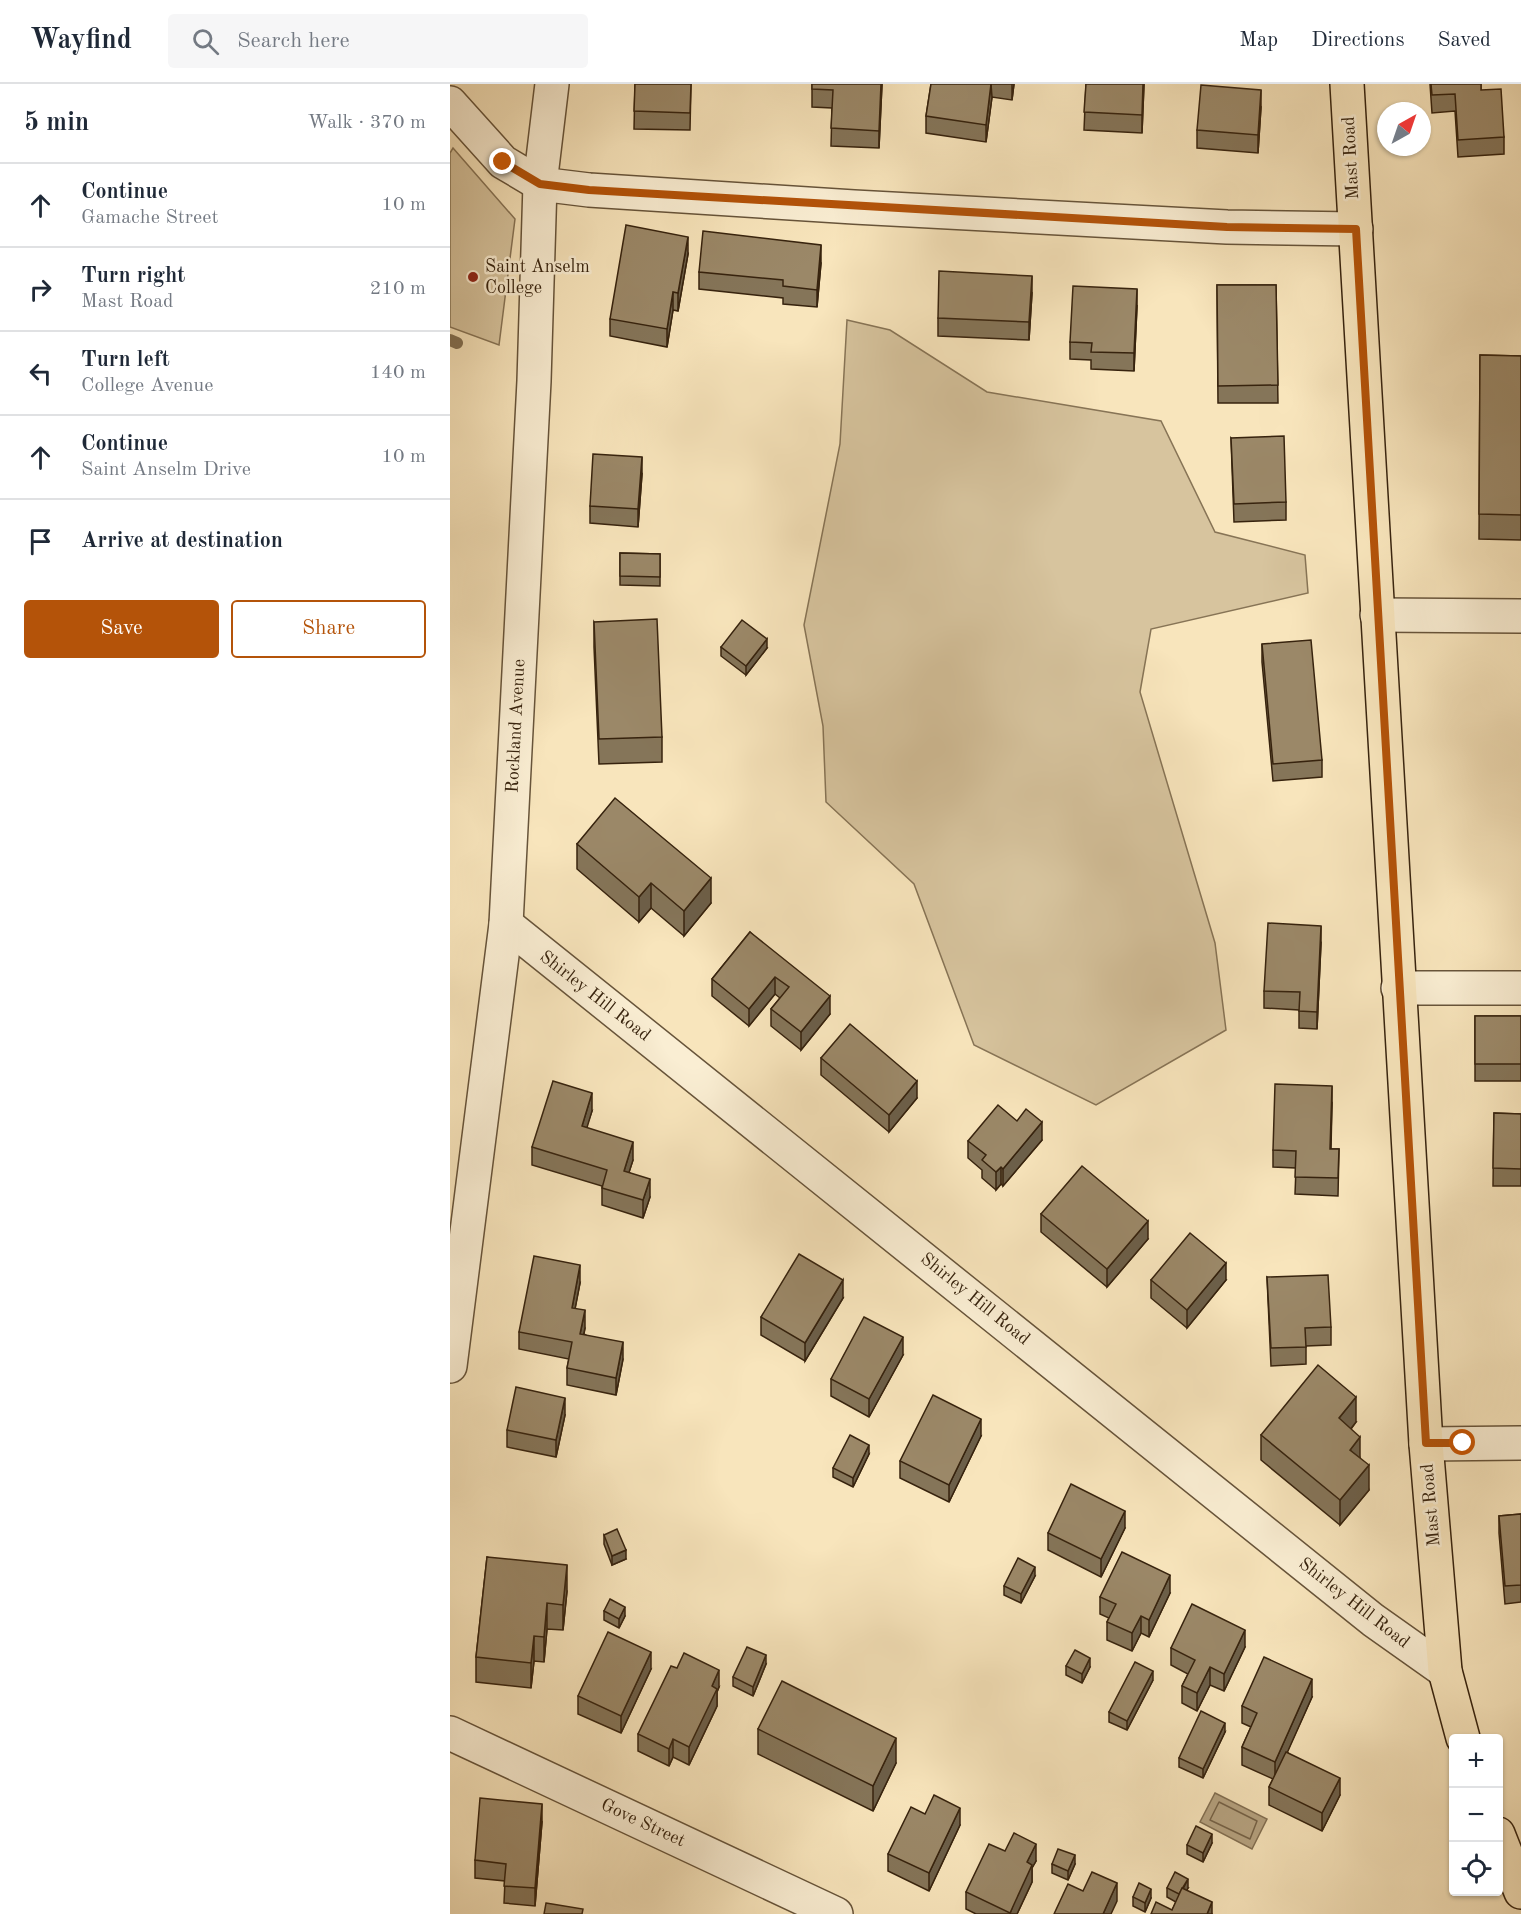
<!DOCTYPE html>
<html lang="en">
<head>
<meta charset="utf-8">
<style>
  body { margin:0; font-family:"Old Standard TT",serif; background:#f6f6f7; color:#1f2937 }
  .controls { position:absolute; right:18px; bottom:18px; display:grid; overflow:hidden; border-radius:6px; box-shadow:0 2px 4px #0004 }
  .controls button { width:54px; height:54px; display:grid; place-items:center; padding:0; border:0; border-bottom:2px solid #e0e1e3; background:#fff; color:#1f2937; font:30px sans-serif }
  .compass { position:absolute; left:927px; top:18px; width:54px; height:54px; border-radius:50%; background:#fff; box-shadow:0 2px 4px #0004; rotate:40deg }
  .stop { position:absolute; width:18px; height:18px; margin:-14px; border:4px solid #b45309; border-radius:50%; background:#fff }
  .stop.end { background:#b45309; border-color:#fff; box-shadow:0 2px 6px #0008 }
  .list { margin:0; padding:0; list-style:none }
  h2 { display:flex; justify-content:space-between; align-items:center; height:78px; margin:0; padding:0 24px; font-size:26px }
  h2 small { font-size:20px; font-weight:400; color:#747a83 }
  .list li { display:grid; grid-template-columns:39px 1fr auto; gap:18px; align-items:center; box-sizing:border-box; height:84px; padding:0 24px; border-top:2px solid #e0e1e3 }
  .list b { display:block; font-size:22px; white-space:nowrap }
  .list p { margin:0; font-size:20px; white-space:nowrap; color:#747a83 }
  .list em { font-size:20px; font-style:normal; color:#747a83 }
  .actions { display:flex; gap:12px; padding:18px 24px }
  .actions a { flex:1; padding:14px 0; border:2px solid #b45309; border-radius:6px; text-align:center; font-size:21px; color:#b45309 }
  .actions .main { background:#b45309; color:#fff }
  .icon { flex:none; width:33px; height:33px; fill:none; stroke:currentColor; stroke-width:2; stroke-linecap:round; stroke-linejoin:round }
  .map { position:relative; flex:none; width:1071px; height:1830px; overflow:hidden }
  header { display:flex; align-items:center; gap:36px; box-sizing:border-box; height:84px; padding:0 30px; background:#fff; border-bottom:2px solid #e0e1e3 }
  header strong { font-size:28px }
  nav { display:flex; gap:33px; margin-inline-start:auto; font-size:21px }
  .search { width:420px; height:54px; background:#f6f6f7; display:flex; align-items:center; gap:15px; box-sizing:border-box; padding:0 21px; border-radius:6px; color:#747a83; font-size:22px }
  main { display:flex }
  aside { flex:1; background:#fff }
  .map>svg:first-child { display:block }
  .green { fill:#d7c49e; stroke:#877456; stroke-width:1.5 }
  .water { fill:#b6a381; stroke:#837053; stroke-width:1.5 }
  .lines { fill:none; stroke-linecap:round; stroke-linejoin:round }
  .shore { stroke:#766348; stroke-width:1.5 }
  .stream { stroke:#837053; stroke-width:12 }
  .minor-casing { stroke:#67543a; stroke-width:36 }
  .major-casing { stroke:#37230e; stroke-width:36 }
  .minor { stroke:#faeed3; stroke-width:33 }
  .major { stroke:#f8e5bc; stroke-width:33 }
  .wall { fill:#857559; stroke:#37230e; stroke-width:1.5 }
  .shaded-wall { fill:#6c5f49; stroke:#37230e; stroke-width:1.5 }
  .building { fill:#9b8868; stroke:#37230e; stroke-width:1.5 }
  .route { stroke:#b45309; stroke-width:8 }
  .poi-dot { fill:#8f2418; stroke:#faeed3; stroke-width:2 }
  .labels { text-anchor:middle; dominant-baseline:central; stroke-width:5; stroke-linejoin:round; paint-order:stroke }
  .street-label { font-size:18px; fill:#37230e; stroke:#faeed3 }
  .poi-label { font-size:18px; fill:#37230e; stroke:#faeed3; text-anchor:start }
</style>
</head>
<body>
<header>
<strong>Wayfind</strong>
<div class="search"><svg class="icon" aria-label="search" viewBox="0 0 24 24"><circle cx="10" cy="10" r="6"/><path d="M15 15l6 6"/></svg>Search here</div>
<nav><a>Map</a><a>Directions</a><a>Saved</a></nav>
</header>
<main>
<aside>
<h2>5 min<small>Walk · 370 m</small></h2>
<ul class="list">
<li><svg class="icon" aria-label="ahead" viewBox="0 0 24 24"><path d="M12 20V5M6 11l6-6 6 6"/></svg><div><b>Continue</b><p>Gamache Street</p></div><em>10 m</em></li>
<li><svg class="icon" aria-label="right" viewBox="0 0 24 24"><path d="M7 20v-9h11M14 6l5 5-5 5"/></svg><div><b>Turn right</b><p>Mast Road</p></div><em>210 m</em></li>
<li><svg class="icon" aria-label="left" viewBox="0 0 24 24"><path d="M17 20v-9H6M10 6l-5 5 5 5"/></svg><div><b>Turn left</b><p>College Avenue</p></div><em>140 m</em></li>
<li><svg class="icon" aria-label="ahead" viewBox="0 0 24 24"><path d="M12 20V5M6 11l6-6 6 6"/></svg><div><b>Continue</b><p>Saint Anselm Drive</p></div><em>10 m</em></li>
<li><svg class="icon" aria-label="arrive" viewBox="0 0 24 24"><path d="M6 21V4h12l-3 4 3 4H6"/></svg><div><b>Arrive at destination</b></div></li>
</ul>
<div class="actions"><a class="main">Save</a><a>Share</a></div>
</aside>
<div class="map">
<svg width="1071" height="1830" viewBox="0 0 1071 1830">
  <rect width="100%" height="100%" fill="#f8e5bc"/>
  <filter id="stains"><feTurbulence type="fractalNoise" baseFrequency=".00333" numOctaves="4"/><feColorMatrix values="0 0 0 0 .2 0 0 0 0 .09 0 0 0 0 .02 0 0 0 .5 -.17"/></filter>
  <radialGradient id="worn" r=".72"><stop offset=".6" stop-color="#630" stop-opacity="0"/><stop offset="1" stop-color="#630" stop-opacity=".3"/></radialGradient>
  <!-- green -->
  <g class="green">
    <polygon points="3,64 65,135 49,261 0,243 0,69"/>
    <polygon points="397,236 440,246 537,308 711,337 765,448 855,471 858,509 701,545 690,608 765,859 776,946 646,1021 524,961 464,800 376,718 373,642 354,541 390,360"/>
  </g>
  <!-- water -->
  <polygon class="water" points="765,1709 817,1735 802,1765 750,1738"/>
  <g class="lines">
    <!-- shore -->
    <polygon class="shore" points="769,1718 807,1737 800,1755 760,1736"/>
    <!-- stream -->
    <polyline class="stream" points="0,256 7,259"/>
    <!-- minor casing -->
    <g class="minor-casing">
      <g id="minor">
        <polyline points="0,19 53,78 90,100 139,106 404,123 777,143 906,145"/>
        <polyline points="927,531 1071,532"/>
        <polyline points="56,840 923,1536 995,1587"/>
        <polyline points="948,904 1071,904"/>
        <polyline points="0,1282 56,840 84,297 90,100 102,0"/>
        <polyline points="976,1360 1071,1359"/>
        <polyline points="0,1649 386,1830"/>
      </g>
    </g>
    <!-- major casing -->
    <g class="major-casing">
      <g id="major">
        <polyline points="897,0 976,1360 995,1587 1013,1654"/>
        <polyline points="1048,1750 1071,1808"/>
      </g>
    </g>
    <!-- minor -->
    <use href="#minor" class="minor"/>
    <!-- major -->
    <use href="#major" class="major"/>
  </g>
  <!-- wall -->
  <g class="wall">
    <polygon points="185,0 241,0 240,46 184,45"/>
    <polygon points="362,0 432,0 429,64 381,62 382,24 362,23"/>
    <polygon points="481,0 564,0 562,16 542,13 536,58 476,49 476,32"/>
    <polygon points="636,0 694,0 692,49 634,46"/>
    <polygon points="980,0 1031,0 1031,6 1054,53 1054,70 1008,73 1005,27 982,29"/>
    <polygon points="811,23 808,69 747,64 747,46"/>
    <polygon points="238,170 228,227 223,226 217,263 160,252 160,235"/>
    <polygon points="371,179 367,223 333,220 333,214 249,205 249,188"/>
    <polygon points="767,201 826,201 828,319 768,319"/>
    <polygon points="582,209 579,256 488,252 488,234"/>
    <polygon points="687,222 684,287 641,285 641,276 620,275 620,258"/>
    <polygon points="1030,271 1071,272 1071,456 1029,455"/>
    <polygon points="781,354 836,418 836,436 784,438"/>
    <polygon points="192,390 188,443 140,439 140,422"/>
    <polygon points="170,469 210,470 210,502 170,501"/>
    <polygon points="144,538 212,653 212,678 149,680 144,563"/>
    <polygon points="812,560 872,676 872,693 823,697 812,578"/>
    <polygon points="271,563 317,564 296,591 271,572"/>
    <polygon points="127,760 261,819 234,852 201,824 189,838 127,785"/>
    <polygon points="300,848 380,930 351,966 321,942 321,925 330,914 325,910 299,942 262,912 262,895"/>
    <polygon points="871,859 867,945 849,944 849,926 814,924 814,907"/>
    <rect x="1025" y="932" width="46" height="65"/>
    <polygon points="371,974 467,1014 439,1048 371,991"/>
    <polygon points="882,1019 881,1065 889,1065 888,1112 845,1110 846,1084 823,1083 823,1066"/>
    <polygon points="142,1027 136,1044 183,1076 179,1088 200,1113 193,1134 152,1121 152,1102 82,1081 82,1063"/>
    <polygon points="1044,1029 1071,1030 1071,1102 1043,1102"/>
    <polygon points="567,1037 592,1056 553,1102 551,1100 546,1106 532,1094 532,1086 518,1074 518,1057"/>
    <polygon points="591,1130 698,1155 657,1203 591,1148"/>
    <polygon points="817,1193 881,1243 881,1261 856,1262 856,1280 821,1282"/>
    <polygon points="701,1196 776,1196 737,1244 701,1214"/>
    <polygon points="130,1199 125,1224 135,1244 134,1250 173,1275 166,1311 117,1301 117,1284 119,1275 69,1265 69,1248"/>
    <polygon points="393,1214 355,1277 311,1251 311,1233"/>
    <polygon points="453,1271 419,1333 381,1312 381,1295"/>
    <polygon points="115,1331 106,1373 57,1363 57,1346"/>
    <polygon points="906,1338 901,1345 910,1374 919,1406 890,1441 811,1376 811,1351"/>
    <polygon points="531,1352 499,1418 450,1394 450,1377"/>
    <polygon points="419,1370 403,1403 383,1393 383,1384"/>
    <polygon points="1071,1430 1071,1518 1055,1520 1049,1449 1049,1432"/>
    <polygon points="675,1444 651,1493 598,1466 598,1449"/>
    <polygon points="154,1451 176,1475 162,1481 154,1460"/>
    <polygon points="37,1473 117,1507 113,1546 97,1545 94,1578 84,1577 81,1604 26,1598 26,1573"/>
    <polygon points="585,1492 571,1519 554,1511 554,1502"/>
    <polygon points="720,1509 699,1553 691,1549 682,1567 657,1556 657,1538 659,1534 650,1530 650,1513"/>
    <polygon points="154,1527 175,1532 169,1544 154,1536"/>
    <polygon points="795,1563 774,1607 760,1601 747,1627 732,1619 732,1602 738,1590 721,1581 721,1564"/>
    <polygon points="316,1580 303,1612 283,1602 283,1593"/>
    <polygon points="616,1582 640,1583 632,1599 616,1591"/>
    <polygon points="201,1585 171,1649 128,1630 128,1612"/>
    <polygon points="703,1596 677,1646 659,1638 659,1628"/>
    <polygon points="269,1603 267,1608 267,1622 239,1681 223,1673 219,1682 188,1667 188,1650"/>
    <polygon points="862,1613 837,1668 890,1711 872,1747 819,1721 819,1703 823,1695 792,1681 792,1663 801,1643 792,1639 792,1622"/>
    <polygon points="308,1645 446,1679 423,1727 308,1670"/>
    <polygon points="775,1648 753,1694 729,1683 729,1674"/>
    <polygon points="475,1730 510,1741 479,1807 438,1787 438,1770"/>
    <polygon points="92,1738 85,1822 54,1819 55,1797 25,1794 25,1776"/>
    <polygon points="762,1759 753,1778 737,1770 737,1761"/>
    <polygon points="555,1767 586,1777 582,1784 582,1798 567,1830 526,1830 516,1825 516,1808"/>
    <polygon points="602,1780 625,1780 618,1796 602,1789"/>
    <polygon points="717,1804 738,1804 736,1806 762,1830 701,1830 722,1826 726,1818 717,1813"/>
    <polygon points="683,1813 701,1814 695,1828 683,1822"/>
  </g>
  <!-- shaded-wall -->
  <g class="shaded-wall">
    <polygon points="431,0 432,0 429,64 429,47"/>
    <polygon points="541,0 542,13 536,58 536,41"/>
    <polygon points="562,0 564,0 562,16"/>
    <polygon points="693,0 694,0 692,49 692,31"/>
    <polygon points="811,6 811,23 808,69 808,51"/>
    <polygon points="238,153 238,170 228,227 228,209"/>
    <polygon points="371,161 371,179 367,223 367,206"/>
    <polygon points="582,192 582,209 579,256 579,238"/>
    <polygon points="687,205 687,222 684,287 684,269"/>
    <polygon points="223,208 223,226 217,263 217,245"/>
    <polygon points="192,373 192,390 188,443 188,425"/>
    <polygon points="317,555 317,564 296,591 296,582"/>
    <polygon points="261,794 261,819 234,852 234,827"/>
    <polygon points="201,799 201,824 189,838 189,813"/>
    <polygon points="871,842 871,859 867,945 867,928"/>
    <polygon points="325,893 325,910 299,942 299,925"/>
    <polygon points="380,912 380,930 351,966 351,948"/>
    <polygon points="467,997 467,1014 439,1048 439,1031"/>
    <polygon points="882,1002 882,1019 880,1082 880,1065"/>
    <polygon points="142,1009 142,1027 132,1060 132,1042"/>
    <polygon points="592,1038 592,1056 553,1102 553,1085"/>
    <polygon points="183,1058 183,1076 174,1104 174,1087"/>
    <polygon points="551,1083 551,1100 546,1106 546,1088"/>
    <polygon points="200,1095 200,1113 193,1134 193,1116"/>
    <polygon points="698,1137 698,1155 657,1203 657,1185"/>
    <polygon points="776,1179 776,1196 737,1244 737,1226"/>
    <polygon points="130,1181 130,1199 122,1241 122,1224"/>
    <polygon points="393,1196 393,1214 355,1277 355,1259"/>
    <polygon points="135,1226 135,1244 130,1267 130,1250"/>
    <polygon points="453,1253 453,1271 419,1333 419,1315"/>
    <polygon points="173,1258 173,1275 166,1311 166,1294"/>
    <polygon points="906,1313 906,1338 889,1360 889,1334"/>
    <polygon points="115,1314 115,1331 106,1373 106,1356"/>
    <polygon points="531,1335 531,1352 499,1418 499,1401"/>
    <polygon points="910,1353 910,1378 900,1366"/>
    <polygon points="419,1361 419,1370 403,1403 403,1394"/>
    <polygon points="919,1381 919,1406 890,1441 890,1416"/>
    <polygon points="675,1427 675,1444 651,1493 651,1475"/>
    <polygon points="176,1466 176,1475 162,1481 162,1472"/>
    <polygon points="117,1481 117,1507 113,1546 113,1521"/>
    <polygon points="585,1483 585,1492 571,1519 571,1510"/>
    <polygon points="720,1491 720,1509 699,1553 699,1536"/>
    <polygon points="97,1519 97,1545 94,1578 94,1553"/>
    <polygon points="175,1523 175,1532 169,1544 169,1535"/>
    <polygon points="691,1532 691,1549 682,1567 682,1549"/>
    <polygon points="795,1546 795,1563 774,1607 774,1590"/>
    <polygon points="84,1552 84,1577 81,1604 81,1579"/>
    <polygon points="201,1568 201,1585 171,1649 171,1632"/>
    <polygon points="316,1571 316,1580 303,1612 303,1603"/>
    <polygon points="640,1574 640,1583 632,1599 632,1590"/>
    <polygon points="760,1583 760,1601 747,1627 747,1609"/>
    <polygon points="269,1586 269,1603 267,1608 267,1622 239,1681 239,1663 262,1602"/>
    <polygon points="703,1587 703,1596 677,1646 677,1637"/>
    <polygon points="862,1595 862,1613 825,1696 825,1678"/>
    <polygon points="775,1639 775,1648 753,1694 753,1685"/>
    <polygon points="446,1654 446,1679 423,1727 423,1702"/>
    <polygon points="223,1655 223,1673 219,1682 219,1665"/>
    <polygon points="890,1694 890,1711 872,1747 872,1729"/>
    <polygon points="92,1720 92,1738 85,1822 85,1804"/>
    <polygon points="510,1724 510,1741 479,1807 479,1789"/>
    <polygon points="762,1750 762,1759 753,1778 753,1769"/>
    <polygon points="586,1760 586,1777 582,1784 582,1798 567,1830 560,1830 577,1778"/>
    <polygon points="625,1771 625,1780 618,1796 618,1787"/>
    <polygon points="738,1795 738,1804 730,1820 730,1811"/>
    <polygon points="667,1799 667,1817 661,1830 653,1830"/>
    <polygon points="701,1805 701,1814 695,1828 695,1819"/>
    <polygon points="762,1818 762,1830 757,1830"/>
  </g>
  <!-- building -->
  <g class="building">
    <polygon points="185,0 241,0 240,29 184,27"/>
    <polygon points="362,0 431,0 429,47 381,44 383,6 362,5"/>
    <polygon points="481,0 541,0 536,41 476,32"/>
    <polygon points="636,0 693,0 692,31 634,28"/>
    <polygon points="981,0 1031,0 1031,6 1051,5 1054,53 1008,56 1005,10 982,11"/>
    <polygon points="751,1 811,6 808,51 747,46"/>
    <polygon points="176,141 238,153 228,209 223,208 217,245 160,235"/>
    <polygon points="253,147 371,161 367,206 333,202 333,196 249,188"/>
    <polygon points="489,187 582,192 579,238 488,234"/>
    <polygon points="767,201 826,201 828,301 768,302"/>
    <polygon points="623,202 687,205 684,269 641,268 642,259 620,258"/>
    <polygon points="1030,271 1071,272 1071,431 1029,430"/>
    <polygon points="834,352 836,418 784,420 781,354"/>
    <polygon points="143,370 192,373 188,425 140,422"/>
    <polygon points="170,469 210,470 210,493 170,492"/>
    <polygon points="207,535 212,653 149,655 144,538"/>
    <polygon points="292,536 317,555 296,582 271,563"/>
    <polygon points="861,556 872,676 823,680 812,560"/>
    <polygon points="165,714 261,794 234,827 201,799 189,813 127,760"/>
    <polygon points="818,839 871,842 867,928 849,927 850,908 814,907"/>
    <polygon points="300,848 380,912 351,948 321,925 339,903 325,893 299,925 262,895"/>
    <rect x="1025" y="932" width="46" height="48"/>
    <polygon points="400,940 467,997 439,1031 371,974"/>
    <polygon points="103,997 142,1009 132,1042 183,1058 174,1087 200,1095 193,1116 152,1104 157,1086 82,1063"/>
    <polygon points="825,1000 882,1002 880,1065 889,1065 888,1094 845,1093 846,1067 823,1066"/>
    <polygon points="548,1021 567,1037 576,1025 592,1038 553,1085 551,1083 546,1088 532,1076 536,1071 518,1057"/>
    <polygon points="1044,1029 1071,1030 1071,1085 1043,1084"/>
    <polygon points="632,1082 698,1137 657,1185 591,1130"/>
    <polygon points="740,1149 776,1179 737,1226 701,1196"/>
    <polygon points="349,1170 393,1196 355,1259 311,1233"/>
    <polygon points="84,1172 130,1181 122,1224 135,1226 130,1250 173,1258 166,1294 117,1284 122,1258 69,1248"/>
    <polygon points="878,1191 881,1243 855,1244 856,1263 821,1264 817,1193"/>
    <polygon points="414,1233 453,1253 419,1315 381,1295"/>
    <polygon points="868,1281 906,1313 889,1334 910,1353 900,1366 919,1381 890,1416 811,1351"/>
    <polygon points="66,1303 115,1314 106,1356 57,1346"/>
    <polygon points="483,1311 531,1335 499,1401 450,1377"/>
    <polygon points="400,1351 419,1361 403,1394 383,1384"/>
    <polygon points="621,1400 675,1427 651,1475 598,1449"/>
    <polygon points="1071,1430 1071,1501 1055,1502 1049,1432"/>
    <polygon points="167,1445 176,1466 162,1472 154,1451"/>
    <polygon points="672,1468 720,1491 699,1536 691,1532 682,1549 657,1538 666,1520 650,1513"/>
    <polygon points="37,1473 117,1481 113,1521 97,1519 94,1553 84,1552 81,1579 26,1573"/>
    <polygon points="568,1474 585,1483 571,1510 554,1502"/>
    <polygon points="160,1515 175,1523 169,1535 154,1527"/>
    <polygon points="742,1520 795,1546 774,1590 760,1583 747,1609 732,1602 745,1576 721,1564"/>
    <polygon points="158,1548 201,1568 171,1632 128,1612"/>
    <polygon points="297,1563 316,1571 303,1603 283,1593"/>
    <polygon points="625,1566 640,1574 632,1590 616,1582"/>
    <polygon points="234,1569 269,1586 262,1602 267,1605 239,1663 223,1655 219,1665 188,1650 221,1582 227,1584"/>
    <polygon points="814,1573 862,1595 825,1678 792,1663 807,1629 792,1622"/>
    <polygon points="685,1578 703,1587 677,1637 659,1628"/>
    <polygon points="332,1597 446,1654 423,1702 308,1645"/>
    <polygon points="751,1627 775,1639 753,1685 729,1674"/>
    <polygon points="836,1668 890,1694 872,1729 819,1703"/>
    <polygon points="484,1711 510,1724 479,1789 438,1770 461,1723 475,1730"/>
    <polygon points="30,1714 92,1720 85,1804 54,1802 56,1780 25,1776"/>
    <polygon points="746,1742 762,1750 753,1769 737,1761"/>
    <polygon points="564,1749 586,1760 577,1778 582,1781 560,1829 516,1808 539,1760 555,1767"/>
    <polygon points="608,1765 625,1771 618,1787 602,1780"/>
    <polygon points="642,1788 667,1799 653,1830 604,1830 618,1800 633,1807"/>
    <polygon points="725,1788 738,1795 729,1810 717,1804"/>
    <polygon points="689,1799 701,1805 695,1819 683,1813"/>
    <polygon points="732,1804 762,1818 757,1830 701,1830 706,1818 722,1826"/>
    <polygon points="96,1819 133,1825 132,1830 94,1830"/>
  </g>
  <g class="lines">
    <!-- route -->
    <polyline class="route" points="53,78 90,100 139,106 777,143 906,145 976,1359 1013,1359"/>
  </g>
  <!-- markers -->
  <circle class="poi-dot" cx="23" cy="193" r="6"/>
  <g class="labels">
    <!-- street labels -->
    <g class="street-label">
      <text transform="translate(901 74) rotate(-93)">Mast Road</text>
      <text transform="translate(66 642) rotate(-87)">Rockland Avenue</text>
      <text transform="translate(145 912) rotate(38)">Shirley Hill Road</text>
      <text transform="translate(525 1215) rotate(39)">Shirley Hill Road</text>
      <text transform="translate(981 1421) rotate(-95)">Mast Road</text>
      <text transform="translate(904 1519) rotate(38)">Shirley Hill Road</text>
      <text transform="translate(193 1739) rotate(25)">Gove Street</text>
    </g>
    <!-- poi labels -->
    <g class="poi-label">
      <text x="35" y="183">Saint Anselm<tspan x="35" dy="21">College</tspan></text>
    </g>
  </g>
  <rect width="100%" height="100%" filter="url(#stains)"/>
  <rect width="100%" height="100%" fill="url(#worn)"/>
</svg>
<div class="controls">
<button>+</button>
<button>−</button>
<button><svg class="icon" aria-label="locate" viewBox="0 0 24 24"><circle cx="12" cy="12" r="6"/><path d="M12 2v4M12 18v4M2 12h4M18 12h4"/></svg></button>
</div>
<svg class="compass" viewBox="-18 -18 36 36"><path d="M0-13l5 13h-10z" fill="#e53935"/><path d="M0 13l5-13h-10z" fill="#747a83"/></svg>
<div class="stop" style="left:1013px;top:1359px"></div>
<div class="stop end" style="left:53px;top:78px"></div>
</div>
</main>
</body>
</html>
